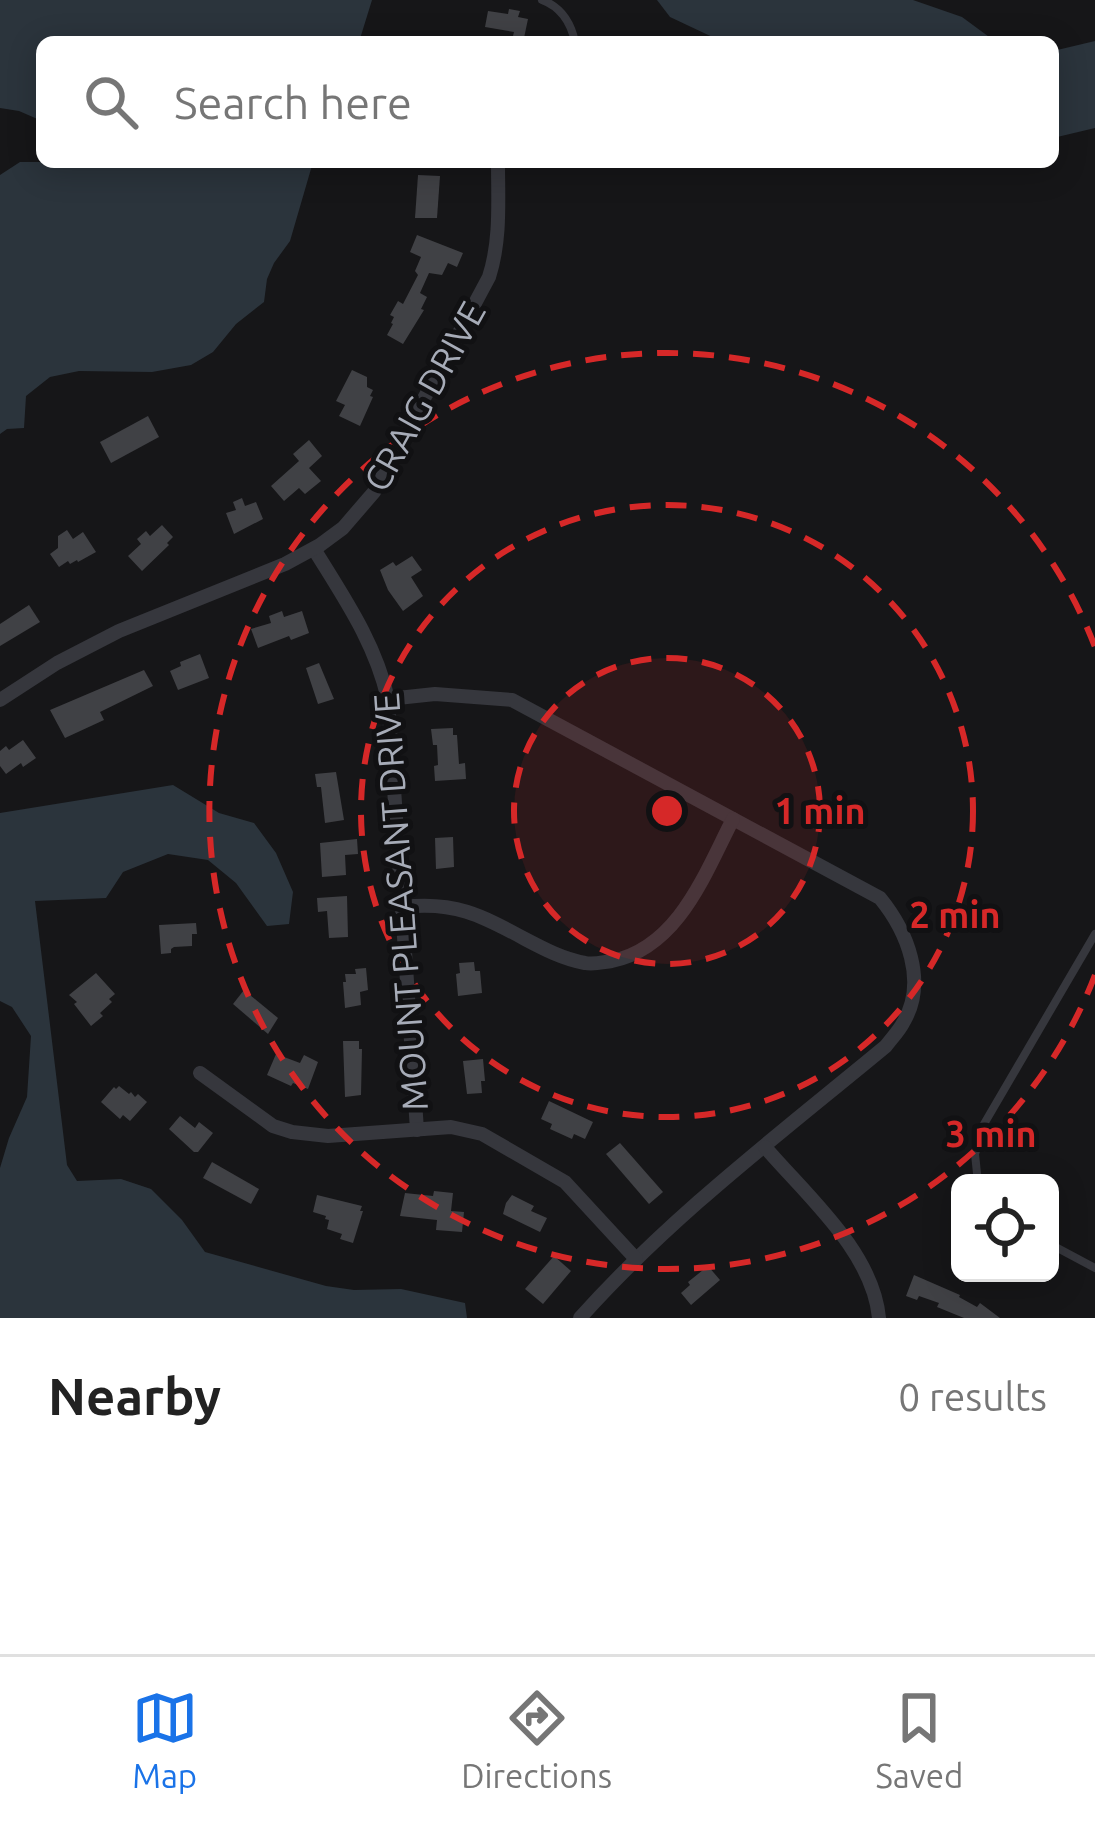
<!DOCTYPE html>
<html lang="en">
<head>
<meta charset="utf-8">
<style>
  body { margin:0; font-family:Ubuntu,sans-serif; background:#f6f6f6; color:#222 }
  .controls { position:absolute; right:36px; bottom:36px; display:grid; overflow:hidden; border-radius:18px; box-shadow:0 6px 30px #0003 }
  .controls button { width:108px; height:108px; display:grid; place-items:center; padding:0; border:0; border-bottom:3px solid #e0e0e0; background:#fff; color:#222; font:60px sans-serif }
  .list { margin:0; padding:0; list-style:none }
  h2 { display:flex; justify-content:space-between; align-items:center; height:156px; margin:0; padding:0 48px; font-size:51px }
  h2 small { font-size:39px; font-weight:400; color:#767676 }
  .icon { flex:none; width:66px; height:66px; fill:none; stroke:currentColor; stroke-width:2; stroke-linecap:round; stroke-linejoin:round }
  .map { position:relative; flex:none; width:1095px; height:1318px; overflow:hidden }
  .search { position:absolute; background:#fff; box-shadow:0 6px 30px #0003; left:36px; right:36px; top:36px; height:132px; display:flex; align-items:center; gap:30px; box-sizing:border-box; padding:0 42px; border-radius:18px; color:#767676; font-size:45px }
  .sheet { height:336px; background:#fff }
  nav { display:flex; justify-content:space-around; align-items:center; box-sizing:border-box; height:168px; border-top:3px solid #e0e0e0; background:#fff; font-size:33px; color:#767676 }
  nav a { display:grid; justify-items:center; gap:6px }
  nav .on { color:#1a73e8 }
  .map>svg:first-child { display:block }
  .water { fill:#2b343c }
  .building { fill:#404145 }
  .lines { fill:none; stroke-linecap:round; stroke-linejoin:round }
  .service { stroke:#36373d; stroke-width:8 }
  .minor { stroke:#36373d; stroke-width:14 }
  .ring { fill:none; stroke:#d62828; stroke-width:6; stroke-dasharray:21 15 }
  .labels { text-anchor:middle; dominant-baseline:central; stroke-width:10; stroke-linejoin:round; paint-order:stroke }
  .street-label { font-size:36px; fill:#a7acb8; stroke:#111113 }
  .centre { fill:#d62828; stroke:#111113; stroke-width:6 }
  .ring-label { font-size:36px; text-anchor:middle; font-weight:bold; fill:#d62828; stroke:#111113; stroke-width:10; stroke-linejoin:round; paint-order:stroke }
</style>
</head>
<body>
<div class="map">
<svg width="1095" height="1318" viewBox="0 0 1095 1318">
  <rect width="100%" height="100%" fill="#161618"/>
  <!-- water -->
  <g class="water">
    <polygon points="0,0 372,0 359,42 42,42 42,121 19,111 0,108"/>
    <polygon points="657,0 913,0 962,17 996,42 723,42 670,17"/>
    <polygon points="1095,41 1095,128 1053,138 1053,51"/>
    <polygon points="20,162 313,162 290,241 274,263 267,279 264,302 236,324 213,352 191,365 152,372 79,371 50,377 26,396 24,428 7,429 0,434 0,175"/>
    <polygon points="173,785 219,813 254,823 276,853 293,892 289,924 267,926 236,883 208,860 168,854 123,872 106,898 35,901 67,1165 77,1181 121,1179 151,1189 182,1220 205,1252 326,1286 354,1290 401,1289 465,1303 467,1318 0,1318 0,1168 9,1138 27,1097 31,1036 12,1007 0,1001 0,813"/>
  </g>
  <!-- building -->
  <g class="building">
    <polygon points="509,9 520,11 518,17 528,19 524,38 513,36 514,32 485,27 488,11 508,14"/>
    <polygon points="418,175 440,176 437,218 415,218"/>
    <polygon points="417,235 463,253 457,267 448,263 442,275 429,273 420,293 427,297 421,309 424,310 403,344 387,335 393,324 391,323 394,317 390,315 398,301 403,304 418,275 415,271 421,257 410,252"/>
    <polygon points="352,370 367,377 367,387 373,390 370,396 373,397 360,426 339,416 345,405 336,401"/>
    <polygon points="148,416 159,437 111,463 100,442"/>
    <polygon points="309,440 322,456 309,468 321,481 305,494 299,488 284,501 271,486 299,461 293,454"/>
    <polygon points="242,498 245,506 256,502 263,519 234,534 226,513 236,510 233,502"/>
    <polygon points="162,525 173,537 167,543 169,545 142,571 128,556 141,544 137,539 146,531 150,536"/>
    <polygon points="67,530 73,539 83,532 96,552 78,562 77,560 70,564 68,561 59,567 50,554 58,548 58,536"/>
    <polygon points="412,556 422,570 411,577 423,596 403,611 388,590 380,570 393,562 396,566"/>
    <polygon points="29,605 40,622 0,646 0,624"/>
    <polygon points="282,611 284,617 302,611 309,633 291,640 289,636 258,648 251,629 271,623 269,616"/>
    <polygon points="200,654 209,678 178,690 170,671 181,666 180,662"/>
    <polygon points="319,663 334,699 318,704 306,668"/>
    <polygon points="144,670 153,686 100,712 104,720 65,738 50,710"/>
    <polygon points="453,728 453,735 457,735 459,764 465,763 466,779 435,781 434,766 438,765 437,745 433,745 431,729"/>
    <polygon points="23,740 36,758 23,767 21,763 6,774 0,766 0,751 6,746 9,750"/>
    <polygon points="336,772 344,820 325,823 321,787 317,787 315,774"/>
    <polygon points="453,837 454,867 436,869 435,838"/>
    <polygon points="357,839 358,854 345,855 346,875 322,877 320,843"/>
    <polygon points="347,896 348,937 329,938 327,911 318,912 317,898"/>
    <polygon points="196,923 197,934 192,934 192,946 174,947 171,949 171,953 161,954 159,925"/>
    <polygon points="474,962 475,971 480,971 482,993 458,996 456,974 460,973 459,963"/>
    <polygon points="366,968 368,990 360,992 361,1005 345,1008 343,982 346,982 345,974 356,974 355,969"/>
    <polygon points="96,973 115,994 109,999 112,1002 100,1013 103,1016 91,1026 74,1004 77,1002 69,995"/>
    <polygon points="244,990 278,1018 268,1034 233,1004"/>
    <polygon points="343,1041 359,1041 359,1049 362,1049 361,1095 345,1097"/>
    <polygon points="276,1054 300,1063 304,1055 318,1062 308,1089 293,1083 291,1086 267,1075"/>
    <polygon points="483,1059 485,1081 481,1081 482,1093 467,1094 463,1061"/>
    <polygon points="119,1086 129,1094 131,1092 135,1097 138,1094 147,1102 130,1121 123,1115 120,1119 101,1102 114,1087 116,1089"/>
    <polygon points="549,1101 593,1122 585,1139 574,1134 572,1139 550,1129 552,1124 541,1119"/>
    <polygon points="180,1116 195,1128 199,1122 213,1133 198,1152 194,1152 169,1129"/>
    <polygon points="620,1143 663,1192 649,1204 606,1154"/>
    <polygon points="212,1162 259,1189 251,1204 203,1178"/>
    <polygon points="434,1191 453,1193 451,1211 464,1212 462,1232 436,1230 437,1220 400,1216 405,1193 433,1196"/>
    <polygon points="317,1195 362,1206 360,1211 363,1211 353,1243 340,1239 342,1234 327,1229 329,1220 325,1219 326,1216 313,1212"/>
    <polygon points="512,1195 534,1206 531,1211 547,1218 540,1232 503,1214 506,1203"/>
    <polygon points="554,1256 571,1271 543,1304 525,1289"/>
    <polygon points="708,1266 720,1280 691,1305 681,1293 690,1285 688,1282"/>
    <polygon points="914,1275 960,1295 959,1297 977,1307 980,1303 1000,1318 964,1318 937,1307 939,1303 919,1296 917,1300 906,1296"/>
  </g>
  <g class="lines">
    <!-- service -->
    <g class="service">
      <path d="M542 0C561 7 571 23 575 42"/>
      <polyline points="978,1183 975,1154 984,1124 1095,934"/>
      <polyline points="1050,1244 1095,1268"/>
    </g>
    <!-- minor -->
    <g class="minor">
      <path d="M314 549C344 598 375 642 388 699L417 1130"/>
      <path d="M388 699 435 694 512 700 880 898C907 931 928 982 903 1023 899 1031 891 1039 886 1046 781 1133 671 1216 580 1318"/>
      <path d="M0 700 57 663 119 631 285 564 320 545 343 528 374 492 489 277C501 240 498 201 498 162"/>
      <path d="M403 907C454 901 481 915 525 939 544 949 563 959 585 963 594 965 603 962 612 961 679 947 705 873 733 819"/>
      <polyline points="200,1073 273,1126 292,1132 328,1136 451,1127 482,1134 565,1182 636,1259"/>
      <path d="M765 1147C807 1196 873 1252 879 1318"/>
    </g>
  </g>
  <!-- distance rings -->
  <circle cx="667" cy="811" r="153" fill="#d62828" fill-opacity=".12"/>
  <g class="ring">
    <circle cx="667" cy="811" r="153"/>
    <circle cx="667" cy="811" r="306"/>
    <path d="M1095 975A458 458 0 1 1 1095 647"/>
  </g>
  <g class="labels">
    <!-- street labels -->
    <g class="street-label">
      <text transform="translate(424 396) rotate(-61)">CRAIG DRIVE</text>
      <text transform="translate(400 902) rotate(-94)">MOUNT PLEASANT DRIVE</text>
    </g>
  </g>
  <circle cx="667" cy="811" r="18" class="centre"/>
  <g class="ring-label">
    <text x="820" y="824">1 min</text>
    <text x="955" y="928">2 min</text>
    <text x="991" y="1147">3 min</text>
  </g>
</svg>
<div class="controls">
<button><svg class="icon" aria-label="locate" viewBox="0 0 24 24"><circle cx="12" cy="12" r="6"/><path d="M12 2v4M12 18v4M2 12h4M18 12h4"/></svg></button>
</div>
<div class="search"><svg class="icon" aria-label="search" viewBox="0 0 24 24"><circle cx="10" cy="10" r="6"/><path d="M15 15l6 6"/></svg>Search here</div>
</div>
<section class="sheet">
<h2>Nearby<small>0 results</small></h2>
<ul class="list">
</ul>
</section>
<nav>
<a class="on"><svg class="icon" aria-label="map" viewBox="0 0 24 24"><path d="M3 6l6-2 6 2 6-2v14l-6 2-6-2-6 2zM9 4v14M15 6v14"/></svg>Map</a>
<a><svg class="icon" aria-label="directions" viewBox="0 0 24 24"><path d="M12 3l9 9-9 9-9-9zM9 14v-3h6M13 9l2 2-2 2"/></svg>Directions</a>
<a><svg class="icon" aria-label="saved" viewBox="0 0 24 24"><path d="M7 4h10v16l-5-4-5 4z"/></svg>Saved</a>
</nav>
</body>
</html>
